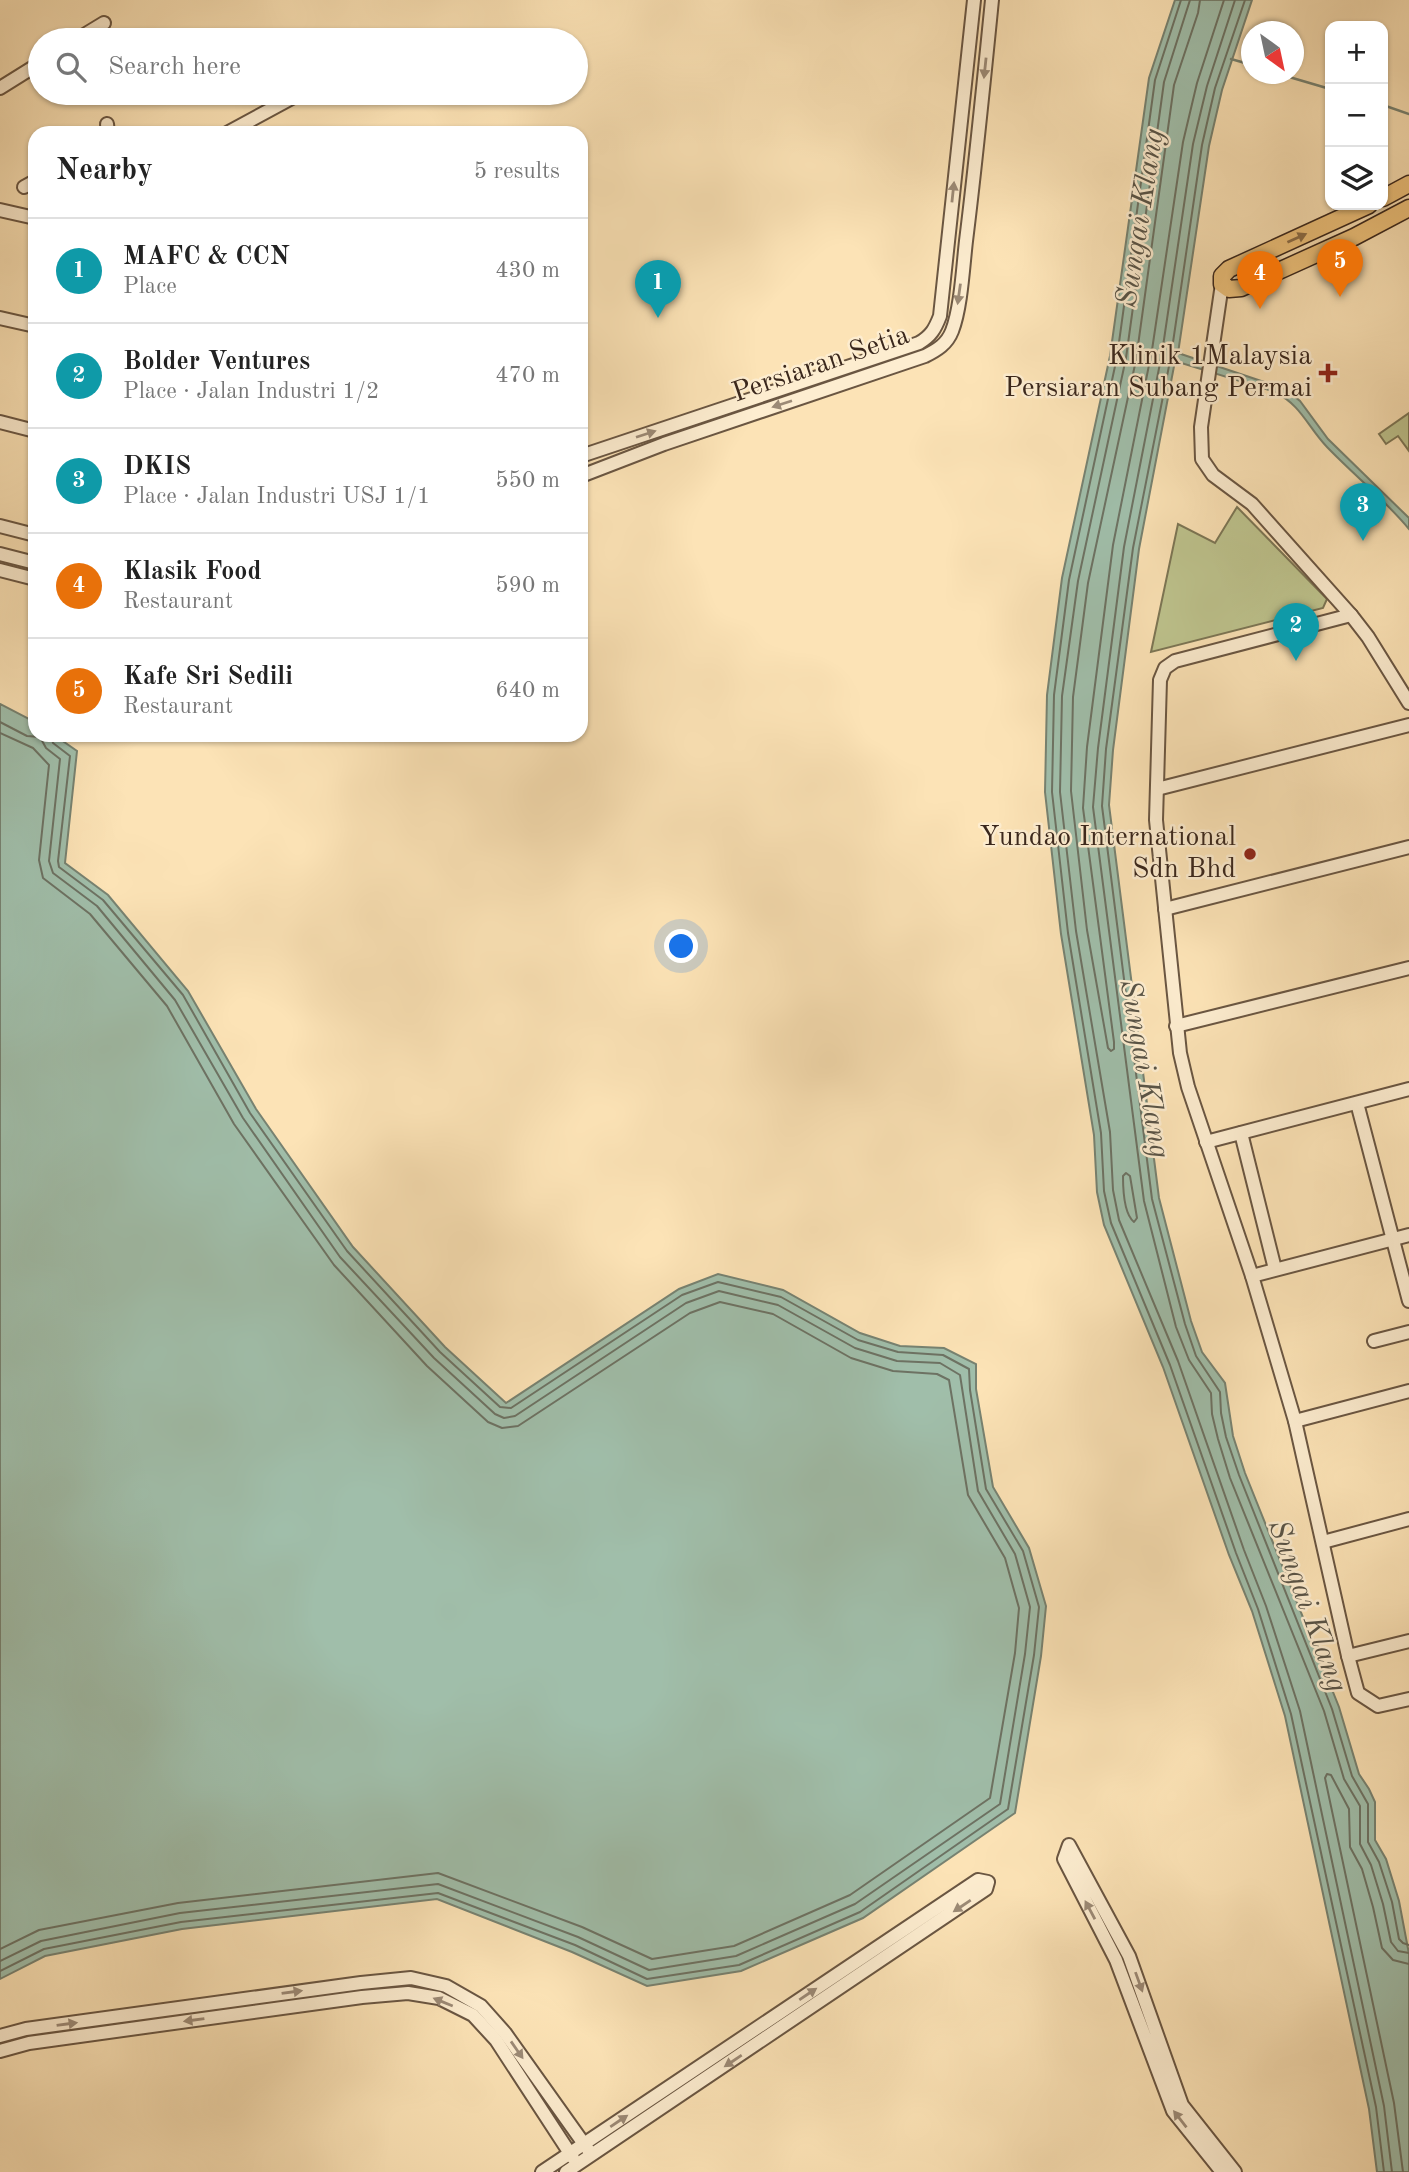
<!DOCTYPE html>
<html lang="en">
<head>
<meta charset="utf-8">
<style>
  body { margin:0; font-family:"Old Standard TT",serif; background:#f2f2f2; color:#222 }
  .controls { position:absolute; right:21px; top:21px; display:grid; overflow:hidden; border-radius:14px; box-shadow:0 2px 5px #0004 }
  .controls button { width:63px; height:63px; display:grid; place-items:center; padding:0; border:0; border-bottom:2px solid #e0e0e0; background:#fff; color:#222; font:35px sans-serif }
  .compass { position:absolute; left:1241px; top:21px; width:63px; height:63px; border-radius:50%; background:#fff; box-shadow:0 2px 5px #0004; rotate:147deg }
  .you { position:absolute; left:682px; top:947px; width:24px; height:24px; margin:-18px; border:5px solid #fff; border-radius:50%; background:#1a73e8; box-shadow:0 0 0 10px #1a73e833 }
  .badge { display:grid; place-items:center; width:46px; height:46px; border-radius:50%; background:#8f2418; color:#fff; font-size:23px; font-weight:700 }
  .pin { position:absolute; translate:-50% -58px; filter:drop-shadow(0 2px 4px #0008) }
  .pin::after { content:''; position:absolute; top:37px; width:24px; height:21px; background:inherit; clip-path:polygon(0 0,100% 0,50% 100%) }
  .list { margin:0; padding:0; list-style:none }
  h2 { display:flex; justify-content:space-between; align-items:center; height:91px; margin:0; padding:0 28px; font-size:30px }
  h2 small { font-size:23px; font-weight:400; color:#767676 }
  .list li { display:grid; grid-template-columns:46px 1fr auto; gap:21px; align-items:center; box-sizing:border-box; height:105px; padding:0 28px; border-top:2px solid #e0e0e0 }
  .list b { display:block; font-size:26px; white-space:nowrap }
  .list p { margin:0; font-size:23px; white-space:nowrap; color:#767676 }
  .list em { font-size:23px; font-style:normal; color:#767676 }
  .icon { flex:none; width:38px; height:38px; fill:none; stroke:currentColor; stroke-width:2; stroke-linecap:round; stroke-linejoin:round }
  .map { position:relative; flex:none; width:1409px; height:2172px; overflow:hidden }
  .search { position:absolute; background:#fff; box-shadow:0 2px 5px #0004; left:28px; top:28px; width:560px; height:77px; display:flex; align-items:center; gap:18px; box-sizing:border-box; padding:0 24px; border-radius:38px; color:#767676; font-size:26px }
  .panel { position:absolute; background:#fff; box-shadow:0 2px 5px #0004; left:28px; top:126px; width:560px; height:616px; border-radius:21px }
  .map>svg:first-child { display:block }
  .green { fill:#bec48e; stroke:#7c7655; stroke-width:2 }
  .water { fill:#a0beaa; stroke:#778271; stroke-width:2 }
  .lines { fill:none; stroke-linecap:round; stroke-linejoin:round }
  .shore { stroke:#6d7263; stroke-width:2 }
  .stream { stroke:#778271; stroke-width:2.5 }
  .minor-casing { stroke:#6a5642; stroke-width:16 }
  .major-casing { stroke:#3a271c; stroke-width:19 }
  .minor { stroke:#fdedd0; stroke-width:12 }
  .major { stroke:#eec27b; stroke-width:16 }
  .oneway { fill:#9c8a76 }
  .oneway2 { fill:#8b6d47 }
  .poi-dot { fill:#8f2418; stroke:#fdedd0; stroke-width:2.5 }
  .labels { text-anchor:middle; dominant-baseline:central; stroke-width:5; stroke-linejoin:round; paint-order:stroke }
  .poi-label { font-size:28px; fill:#3a271c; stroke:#fdedd0; text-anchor:end }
  .street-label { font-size:28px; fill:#3a271c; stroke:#fdedd0 }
  .water-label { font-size:30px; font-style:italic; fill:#595447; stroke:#fdedd0 }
</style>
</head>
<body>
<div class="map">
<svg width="1409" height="2172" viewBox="0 0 1409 2172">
  <rect width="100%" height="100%" fill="#fce3b6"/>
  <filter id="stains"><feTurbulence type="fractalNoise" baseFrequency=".00286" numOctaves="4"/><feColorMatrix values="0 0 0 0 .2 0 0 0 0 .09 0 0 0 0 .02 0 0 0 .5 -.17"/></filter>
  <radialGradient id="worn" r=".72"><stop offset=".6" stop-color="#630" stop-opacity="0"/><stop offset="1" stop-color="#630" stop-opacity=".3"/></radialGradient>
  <!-- green -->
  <g class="green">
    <polygon points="1409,413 1409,451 1398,436 1386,444 1379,434"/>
    <polygon points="1237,507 1327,599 1323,608 1151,652 1178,524 1215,543"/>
  </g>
  <!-- water -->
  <g class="water">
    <path d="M1175 0H1252L1222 90 1209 146 1178 353 1285 389 1300 401 1328 439 1409 518V529C1384 499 1354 475 1327 447 1307 426 1302 406 1275 392L1175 361 1139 549 1113 750 1109 805 1159 1198 1191 1321 1202 1352 1225 1383 1233 1436 1245 1473 1339 1707 1359 1774 1369 1789 1375 1802V1840L1386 1859 1399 1901 1409 1954V2172H1377L1369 2109 1285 1716 1252 1611 1229 1555 1163 1367 1104 1225 1097 1192 1094 1135 1061 934 1045 792 1047 695 1062 578 1110 356 1149 78Z"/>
    <polygon points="0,704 35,722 35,735 54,735 77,751 65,863 108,895 188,991 256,1109 353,1247 445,1347 506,1403 679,1289 718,1274 783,1290 860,1333 900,1346 944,1348 976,1364 976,1389 993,1487 1029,1548 1046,1606 1041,1656 1015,1813 863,1918 741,1971 647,1986 572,1952 437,1899 182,1929 45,1956 0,1979"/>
  </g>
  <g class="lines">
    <!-- shore -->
    <g class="shore">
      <polyline points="1181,0 1155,80 1117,357 1069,580 1054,695 1052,792 1068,933 1101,1133 1104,1191 1111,1223 1170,1365 1236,1553 1258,1609 1291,1714 1376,2107 1384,2172"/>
      <polyline points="1190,0 1164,82 1126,358 1078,581 1062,696 1060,792 1076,931 1110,1132 1113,1190 1119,1220 1178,1361 1244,1550 1266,1606 1300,1711 1384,2106 1392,2172"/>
      <polyline points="1200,0 1198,13 1174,85 1136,360 1088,583 1073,697 1071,791 1087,930 1108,1048 1111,1051 1114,1049 1114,1042 1083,808 1087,747 1113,545 1152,350 1183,142 1197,83 1224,0"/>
      <polyline points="1235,0 1207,86 1193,144 1162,353 1124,547 1098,748 1093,807 1144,1201 1176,1327 1189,1360 1211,1393 1212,1414 1218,1439 1230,1478 1324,1711 1344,1779 1360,1806 1360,1844 1371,1865 1383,1904 1391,1942 1398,1951 1409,1953"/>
      <polyline points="1245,0 1215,88 1202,145 1171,356 1133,548 1106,749 1102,806 1152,1199 1185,1324 1196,1356 1220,1392 1221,1413 1226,1437 1239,1475 1332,1709 1352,1776 1368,1804 1368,1842 1379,1862 1392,1902 1399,1939 1403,1943 1409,1945"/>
      <polyline points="0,722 27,736 40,737 46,748 60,759 49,861 53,873 97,906 175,1000 243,1118 340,1257 434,1358 495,1414 504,1418 515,1416 686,1303 719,1291 778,1305 855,1348 897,1361 940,1363 960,1375 978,1491 1015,1554 1030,1607 1025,1654 1000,1804 855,1904 736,1956 649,1970 578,1937 438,1884 180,1913 41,1941 0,1961"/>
      <polyline points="0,733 33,748 49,765 39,860 43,878 90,914 167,1006 234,1124 334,1265 427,1366 488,1422 502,1428 518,1426 690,1313 720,1302 773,1314 851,1358 893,1371 937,1374 949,1380 968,1495 1005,1558 1019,1608 1015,1653 990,1798 850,1895 734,1946 652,1959 582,1927 438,1873 178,1903 39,1930 0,1949"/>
      <path d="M1126 1173 1130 1176 1137 1218 1134 1222C1124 1214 1123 1189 1123 1176Z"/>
      <polyline points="0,1971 44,1949 181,1922 438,1893 575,1945 647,1979 739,1965 860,1912 1008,1809 1034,1655 1039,1607 1023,1551 986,1489 970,1390 969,1369 943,1355 898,1352 858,1340 781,1297 718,1282 682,1295 511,1408 500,1407 440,1352 347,1251 250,1113 183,995 103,900 59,867 58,861 70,756 53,743 51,735"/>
      <polyline points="1403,2172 1394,2103 1325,1778 1327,1774 1331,1775 1349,1809 1350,1847 1362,1869 1373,1907 1382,1948 1393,1960 1409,1964"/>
    </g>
    <!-- stream -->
    <g class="stream">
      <polyline points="1231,59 1252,65"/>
      <polyline points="1279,74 1330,89"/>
      <polyline points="1383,105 1409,114"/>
    </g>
    <!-- minor casing -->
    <g class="minor-casing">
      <g id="minor">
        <polyline points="76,40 104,23"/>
        <polyline points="0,88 40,63"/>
        <polyline points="107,124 108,133"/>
        <polyline points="227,133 301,93"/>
        <polyline points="24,187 35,181"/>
        <polyline points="0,210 35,218"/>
        <polyline points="1222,284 1201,427 1202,459 1213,475 1252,504 1351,615 1368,637 1409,703"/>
        <polyline points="0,318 35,326"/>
        <polyline points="0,422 35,431"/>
        <path d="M581 456 919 343C931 336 935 329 940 316L974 0"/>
        <path d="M581 476 664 444 925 356C937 350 947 344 952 331 961 308 963 267 966 241 976 161 984 80 992 0"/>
        <polyline points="0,526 35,535"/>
        <polyline points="0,554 35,563"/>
        <polyline points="0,570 35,579"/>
        <polyline points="1351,615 1175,661 1165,668 1160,680 1156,820 1180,1053 1188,1087 1252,1276 1295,1421 1348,1656 1358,1693 1378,1706 1409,1699"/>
        <polyline points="1157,789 1409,725"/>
        <polyline points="1165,909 1409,847"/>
        <polyline points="1176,1026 1409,968"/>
        <polyline points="1357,1103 1409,1301"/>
        <polyline points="1241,1133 1275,1269"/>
        <polyline points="1206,1142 1409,1089"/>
        <polyline points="1252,1276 1409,1235"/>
        <polyline points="1374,1341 1409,1332"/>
        <polyline points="1295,1421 1409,1391"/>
        <polyline points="1323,1542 1409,1519"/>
        <polyline points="1348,1656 1409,1641"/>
        <polyline points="0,2036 26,2029 361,1983 411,1978 446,1986 481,2006 505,2033 589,2151"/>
        <polyline points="0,2051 29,2043 362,1997 408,1993 439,1998 473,2015 496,2040 573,2158"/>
        <polyline points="542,2172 978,1880 988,1882 986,1889 566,2172"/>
        <polyline points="1222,2172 1173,2111 1116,1960 1064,1859 1069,1845 1129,1956 1182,2105 1235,2172"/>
      </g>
    </g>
    <!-- major casing -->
    <g class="major-casing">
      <g id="major">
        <polyline points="1383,198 1409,184"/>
        <polyline points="1369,205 1229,269 1222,276 1222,284 1229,289 1241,288 1354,237 1409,208"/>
      </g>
    </g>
    <!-- minor -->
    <use href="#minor" class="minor"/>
    <!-- major -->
    <use href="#major" class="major"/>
  </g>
  <!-- one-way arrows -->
  <defs><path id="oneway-solid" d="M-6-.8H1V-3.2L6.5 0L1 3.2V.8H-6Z" transform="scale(1.75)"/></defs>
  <g class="oneway">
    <use href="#oneway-solid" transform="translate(985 68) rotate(96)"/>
    <use href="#oneway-solid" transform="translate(953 192) rotate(-84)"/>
    <use href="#oneway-solid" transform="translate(959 294) rotate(98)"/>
    <use href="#oneway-solid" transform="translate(782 404) rotate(162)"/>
    <use href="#oneway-solid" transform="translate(646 434) rotate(-18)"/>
    <use href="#oneway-solid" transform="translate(962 1906) rotate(146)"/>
    <use href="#oneway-solid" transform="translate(1090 1910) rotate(-118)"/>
    <use href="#oneway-solid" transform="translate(1139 1982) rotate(70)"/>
    <use href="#oneway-solid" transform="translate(292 1992) rotate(-8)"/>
    <use href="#oneway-solid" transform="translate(808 1994) rotate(-34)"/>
    <use href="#oneway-solid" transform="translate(443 2002) rotate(-158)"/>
    <use href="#oneway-solid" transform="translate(194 2020) rotate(172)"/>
    <use href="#oneway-solid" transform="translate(67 2024) rotate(-8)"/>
    <use href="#oneway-solid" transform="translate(517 2050) rotate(55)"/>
    <use href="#oneway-solid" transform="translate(733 2061) rotate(146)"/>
    <use href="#oneway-solid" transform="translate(1180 2119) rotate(-128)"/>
    <use href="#oneway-solid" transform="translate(619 2121) rotate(-34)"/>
  </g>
  <use class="oneway2" href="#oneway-solid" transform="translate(1297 238) rotate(-24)"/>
  <!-- markers -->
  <g class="poi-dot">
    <path d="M1324.5 362.5h7v7h7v7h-7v7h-7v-7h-7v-7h7z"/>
    <circle cx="1250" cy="854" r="7"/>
  </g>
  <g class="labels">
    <!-- poi labels -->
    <g class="poi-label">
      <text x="1312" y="357">Klinik 1Malaysia<tspan x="1312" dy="32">Persiaran Subang Permai</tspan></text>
      <text x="1236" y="838">Yundao International<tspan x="1236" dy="32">Sdn Bhd</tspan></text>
    </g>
    <!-- street labels -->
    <g class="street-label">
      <text transform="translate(821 365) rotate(-19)">Persiaran Setia</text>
    </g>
    <!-- water labels -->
    <g class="water-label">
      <text transform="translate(1141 218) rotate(-81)">Sungai Klang</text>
      <text transform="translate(1144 1069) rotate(80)">Sungai Klang</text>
      <text transform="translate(1307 1606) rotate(70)">Sungai Klang</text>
    </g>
  </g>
  <rect width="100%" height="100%" filter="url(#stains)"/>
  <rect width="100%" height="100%" fill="url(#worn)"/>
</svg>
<div class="controls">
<button>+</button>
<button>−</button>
<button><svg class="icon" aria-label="layers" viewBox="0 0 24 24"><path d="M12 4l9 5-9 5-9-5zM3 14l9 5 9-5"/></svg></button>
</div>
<svg class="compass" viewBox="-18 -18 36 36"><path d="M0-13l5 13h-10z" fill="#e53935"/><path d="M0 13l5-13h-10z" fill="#767676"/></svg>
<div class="you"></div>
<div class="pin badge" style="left:658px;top:318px;background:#0f9aa8">1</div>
<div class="pin badge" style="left:1296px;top:661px;background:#0f9aa8">2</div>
<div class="pin badge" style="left:1363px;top:541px;background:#0f9aa8">3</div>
<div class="pin badge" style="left:1260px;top:309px;background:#e8710a">4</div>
<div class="pin badge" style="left:1340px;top:297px;background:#e8710a">5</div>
<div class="search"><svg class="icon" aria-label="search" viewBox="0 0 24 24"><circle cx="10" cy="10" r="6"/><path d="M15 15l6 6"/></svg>Search here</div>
<section class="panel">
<h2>Nearby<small>5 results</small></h2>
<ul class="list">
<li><span class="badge" style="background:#0f9aa8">1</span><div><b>MAFC &amp; CCN</b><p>Place</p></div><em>430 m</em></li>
<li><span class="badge" style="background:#0f9aa8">2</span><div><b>Bolder Ventures</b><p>Place · Jalan Industri 1/2</p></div><em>470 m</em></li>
<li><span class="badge" style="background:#0f9aa8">3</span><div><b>DKIS</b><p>Place · Jalan Industri USJ 1/1</p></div><em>550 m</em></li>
<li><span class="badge" style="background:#e8710a">4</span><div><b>Klasik Food</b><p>Restaurant</p></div><em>590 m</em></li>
<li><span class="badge" style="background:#e8710a">5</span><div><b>Kafe Sri Sedili</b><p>Restaurant</p></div><em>640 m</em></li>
</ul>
</section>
</div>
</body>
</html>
